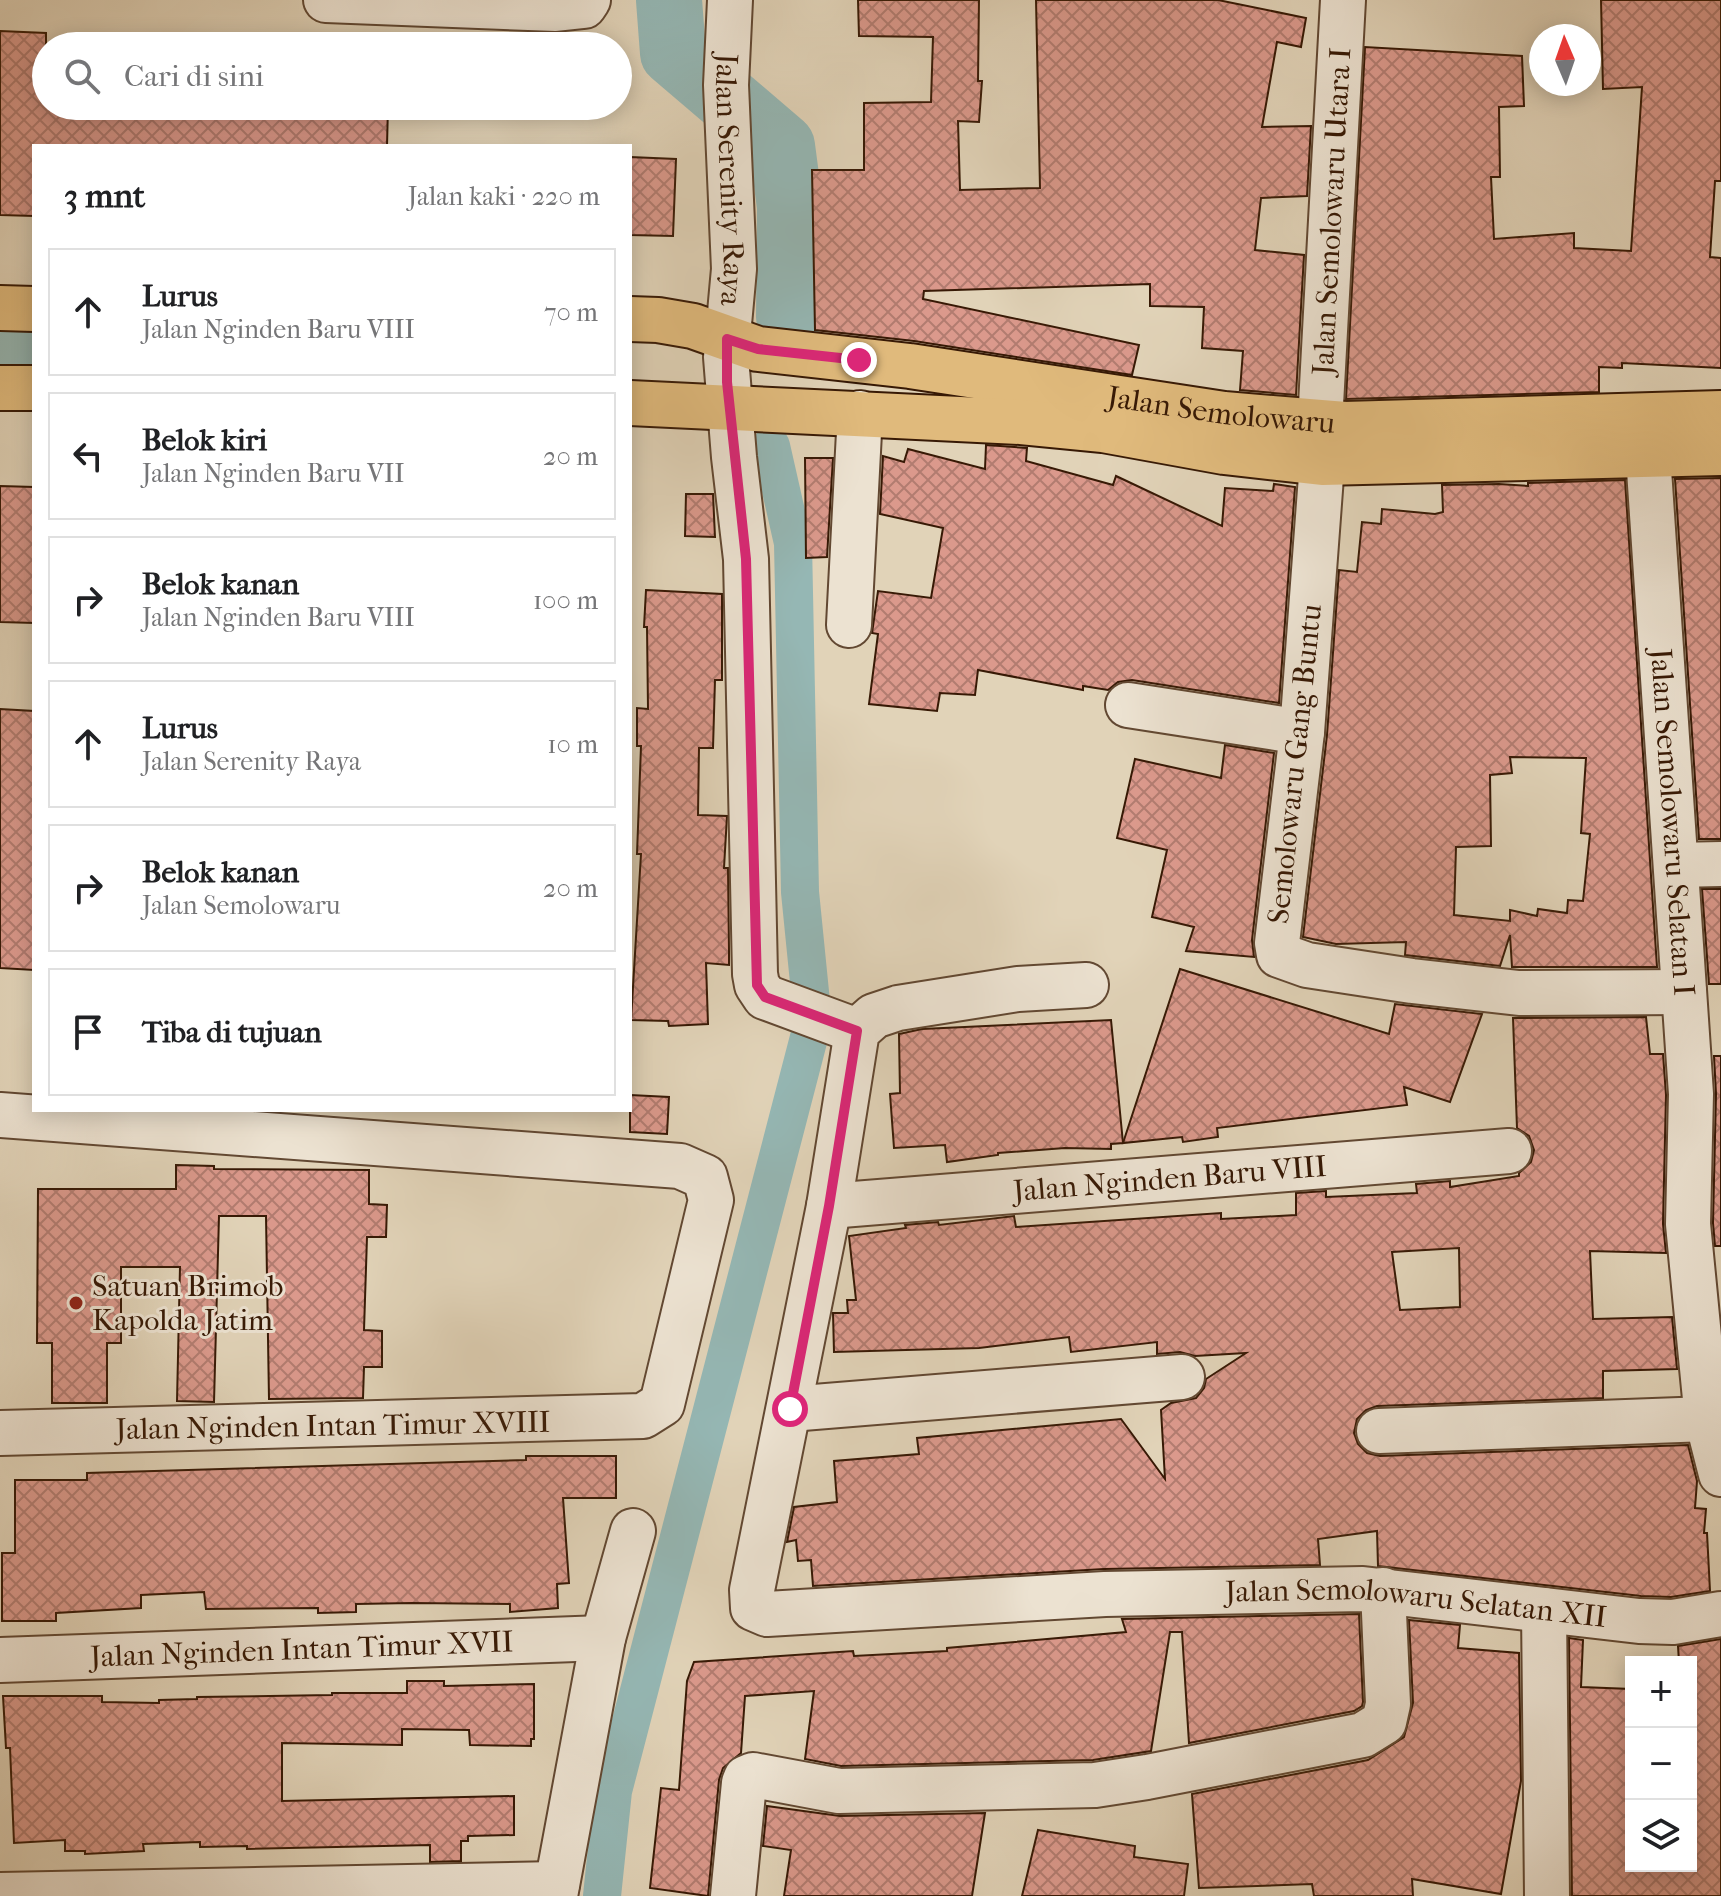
<!DOCTYPE html>
<html lang="id">
<head>
<meta charset="utf-8">
<style>
  body { margin:0; font-family:"IM FELL French Canon",serif; background:#f6f6f6; color:#202124 }
  .controls { position:absolute; right:24px; bottom:24px; display:grid; overflow:hidden; border-radius:0px; box-shadow:0 4px 20px #0003 }
  .controls button { width:72px; height:72px; display:grid; place-items:center; padding:0; border:0; border-bottom:2px solid #e0e0e0; background:#fff; color:#202124; font:40px sans-serif }
  .compass { position:absolute; left:1529px; top:24px; width:72px; height:72px; border-radius:50%; background:#fff; box-shadow:0 4px 20px #0003; rotate:358deg }
  .stop { position:absolute; width:24px; height:24px; margin:-18px; border:6px solid #db2777; border-radius:50%; background:#fff }
  .stop.end { background:#db2777; border-color:#fff; box-shadow:0 2px 8px #0008 }
  .list { margin:0; padding:0; list-style:none }
  h2 { display:flex; justify-content:space-between; align-items:center; height:104px; margin:0; padding:0 32px; font-size:34px }
  h2 small { font-size:26px; font-weight:400; color:#757577 }
  .list li { display:grid; grid-template-columns:52px 1fr auto; gap:24px; align-items:center; box-sizing:border-box; height:128px; margin:0 16px 16px; padding:0 16px; border:2px solid #e0e0e0; border-radius:0px }
  .list b { display:block; font-size:30px; white-space:nowrap }
  .list p { margin:0; font-size:26px; white-space:nowrap; color:#757577 }
  .list em { font-size:26px; font-style:normal; color:#757577 }
  .icon { flex:none; width:44px; height:44px; fill:none; stroke:currentColor; stroke-width:2; stroke-linecap:round; stroke-linejoin:round }
  .map { position:relative; flex:none; width:1721px; height:1896px; overflow:hidden }
  .search { position:absolute; background:#fff; box-shadow:0 4px 20px #0003; left:32px; top:32px; width:600px; height:88px; display:flex; align-items:center; gap:20px; box-sizing:border-box; padding:0 28px; border-radius:44px; color:#757577; font-size:30px }
  .panel { position:absolute; background:#fff; box-shadow:0 4px 20px #0003; left:32px; top:144px; width:600px; height:968px; border-radius:0px }
  .map>svg:first-child { display:block }
  .lines { fill:none; stroke-linecap:round; stroke-linejoin:round }
  .canal { stroke:#95b7b4; stroke-width:38 }
  .river { stroke:#95b7b4; stroke-width:66 }
  .building { fill:url(#building-cross-hatch); stroke:#371905; stroke-width:2; fill-rule:evenodd }
  .minor-casing { stroke:#624832; stroke-width:48 }
  .major-casing { stroke:#371905; stroke-width:48 }
  .minor { stroke:#ece2d1; stroke-width:44 }
  .major { stroke:#e0ba7c; stroke-width:44 }
  .route { stroke:#db2777; stroke-width:10 }
  .poi-dot { fill:#8f2418; stroke:#ece2d1; stroke-width:3 }
  .labels { text-anchor:middle; dominant-baseline:central; stroke-width:6; stroke-linejoin:round; paint-order:stroke }
  .street-label { font-size:30px; fill:#371905; stroke:#ece2d1 }
  .poi-label { font-size:30px; fill:#371905; stroke:#ece2d1; text-anchor:start }
</style>
</head>
<body>
<div class="map">
<svg width="1721" height="1896" viewBox="0 0 1721 1896">
  <defs>
    <pattern id="building-cross-hatch" width="8" height="8" patternUnits="userSpaceOnUse" patternTransform="scale(2)"><rect width="8" height="8" fill="#db998c"/><path d="M0 0l8 8M0 8l8-8" fill="none" stroke="#b27c70"/></pattern>
  </defs>
  <rect width="100%" height="100%" fill="#e1d3b8"/>
  <filter id="stains"><feTurbulence type="fractalNoise" baseFrequency=".0025" numOctaves="4"/><feColorMatrix values="0 0 0 0 .2 0 0 0 0 .09 0 0 0 0 .02 0 0 0 .5 -.17"/></filter>
  <radialGradient id="worn" r=".72"><stop offset=".6" stop-color="#630" stop-opacity="0"/><stop offset="1" stop-color="#630" stop-opacity=".3"/></radialGradient>
  <g class="lines">
    <!-- canal -->
    <polyline class="canal" points="602,1896 613,1791 813,1022 800,892 793,543 771,446"/>
    <!-- river -->
    <g class="river">
      <polyline points="669,0 673,53 782,146 790,207 789,317"/>
      <polyline points="0,357 34,358"/>
    </g>
  </g>
  <!-- building -->
  <g class="building">
    <polygon points="858,0 979,0 978,81 982,81 979,122 958,121 960,190 1040,188 1036,0 1218,0 1306,18 1301,47 1277,42 1262,127 1311,126 1307,196 1261,198 1255,250 1304,255 1296,395 1240,390 1243,351 1202,348 1204,307 1150,306 1150,284 924,291 923,299 1139,345 1132,375 914,341 815,330 812,170 864,170 864,103 931,102 933,37 859,36"/>
    <polygon points="1601,0 1721,0 1721,181 1715,181 1710,257 1721,258 1721,368 1622,363 1622,368 1599,367 1599,392 1346,399 1365,47 1522,56 1524,106 1499,107 1500,177 1491,177 1494,239 1574,233 1574,248 1631,251 1642,87 1603,89"/>
    <polygon points="0,31 46,33 46,106 388,106 387,146 34,146 34,216 0,215"/>
    <polygon points="630,157 676,159 673,236 630,235"/>
    <polygon points="986,445 1027,448 1026,461 1113,485 1116,476 1222,526 1225,488 1273,491 1274,484 1295,487 1279,703 1132,680 1118,682 1108,690 1083,686 1083,690 978,670 975,695 940,693 937,711 869,704 878,634 872,633 878,591 931,598 943,528 880,514 883,456 904,462 908,449 985,469"/>
    <polygon points="805,458 833,458 827,557 806,558"/>
    <polygon points="1721,478 1721,839 1699,839 1675,479"/>
    <path d="M1625 480 1657 967H1512L1510 935 1500 966 1405 955 1406 942 1336 944 1303 937 1327 735 1339 570 1357 572 1362 522 1381 524 1382 509 1435 514 1443 512 1442 485 1499 484 1528 486V483ZM1510 757 1586 758 1581 833 1590 834 1583 901 1568 900 1567 913 1538 909 1537 916 1510 910V921L1454 915 1456 847 1491 846 1490 775 1512 773Z"/>
    <polygon points="0,486 34,487 34,623 0,622"/>
    <polygon points="686,494 713,494 715,537 685,536"/>
    <polygon points="646,590 722,594 722,680 715,680 713,748 699,748 698,815 727,816 724,868 728,868 729,951 729,965 706,963 708,1024 669,1026 668,1021 631,1020 641,854 637,854 641,746 637,746 637,708 648,709 647,627 644,627"/>
    <polygon points="0,709 34,711 34,970 0,968"/>
    <polygon points="1225,745 1274,753 1252,940 1254,957 1186,951 1194,927 1152,917 1167,850 1117,838 1135,759 1221,778"/>
    <polygon points="1702,889 1721,889 1721,984 1709,984"/>
    <polygon points="1180,969 1389,1034 1395,1004 1482,1014 1450,1102 1404,1087 1407,1105 1217,1128 1218,1137 1183,1142 1182,1137 1123,1143"/>
    <path d="M1646 1017 1650 1054H1663L1666 1095 1663 1224 1666 1253 1590 1251 1593 1319 1672 1317 1677 1369 1603 1371V1398L1377 1406 1366 1410 1357 1419 1354 1433 1358 1444 1367 1453 1380 1456 1688 1445 1697 1481 1695 1508 1706 1509 1704 1533H1707L1710 1591 1671 1597 1641 1596 1378 1566 1377 1531 1318 1539 1320 1565 1104 1569 813 1586 811 1560 798 1561 796 1540 787 1542 794 1507 837 1502 834 1461 919 1454 917 1438 1121 1419 1165 1479 1161 1410 1171 1403 1196 1398 1204 1388 1206 1379 1246 1353 1195 1356 1180 1352 1157 1354V1342L1071 1352 1069 1337 979 1348 834 1352 833 1313H848L847 1300H856L849 1236 906 1228 905 1225 938 1222 939 1225 1014 1216 1016 1227 1221 1213V1219L1296 1215V1193L1326 1191V1197L1417 1193 1416 1184 1450 1181V1187L1519 1176V1173L1531 1162 1534 1150 1529 1136 1517 1128 1513 1018ZM1459 1248 1460 1307 1400 1310 1392 1252Z"/>
    <polygon points="1111,1020 1123,1143 1111,1144 1111,1149 1065,1148 998,1153 998,1155 947,1162 945,1145 894,1148 890,1094 900,1093 899,1034 922,1029"/>
    <polygon points="1714,1056 1721,1056 1721,1246 1715,1246 1713,1223 1716,1094"/>
    <polygon points="630,1095 669,1097 667,1134 630,1132"/>
    <polygon points="176,1165 214,1166 214,1169 369,1170 369,1204 387,1205 386,1237 367,1237 364,1330 382,1331 382,1367 364,1367 363,1398 269,1399 266,1216 219,1216 214,1402 177,1401 180,1267 121,1267 121,1343 107,1343 107,1403 52,1403 52,1343 37,1343 38,1189 176,1189"/>
    <polygon points="526,1456 616,1456 616,1498 563,1498 569,1583 557,1584 558,1608 510,1612 510,1604 412,1603 356,1604 356,1612 318,1613 318,1608 206,1609 204,1592 141,1595 141,1608 56,1613 56,1621 2,1621 2,1553 15,1553 15,1480 87,1480 87,1473 526,1460"/>
    <polygon points="1359,1614 1363,1702 1362,1706 1354,1711 1189,1743 1182,1632 1170,1632 1151,1751 1093,1760 841,1766 805,1759 814,1691 745,1696 741,1753 723,1768 719,1780 708,1896 650,1888 661,1788 679,1790 687,1681 694,1662 853,1651 854,1656 947,1651 947,1648 1126,1632 1122,1619"/>
    <polygon points="1409,1620 1460,1625 1458,1648 1519,1653 1521,1781 1501,1894 1412,1879 1413,1896 1314,1896 1312,1884 1199,1888 1192,1794 1368,1760 1404,1737 1413,1703"/>
    <polygon points="1569,1638 1583,1640 1581,1687 1631,1689 1631,1866 1691,1866 1691,1662 1679,1662 1678,1646 1721,1639 1721,1896 1572,1896"/>
    <polygon points="407,1681 444,1681 444,1686 534,1684 534,1739 531,1739 531,1746 470,1745 469,1730 402,1729 402,1745 282,1743 282,1801 514,1796 514,1835 468,1836 468,1841 461,1841 461,1861 430,1862 430,1845 247,1849 247,1846 200,1847 200,1842 143,1844 144,1851 85,1854 85,1851 65,1851 65,1840 14,1843 10,1748 6,1748 3,1696 102,1696 102,1702 159,1703 159,1700 197,1699 197,1697 332,1695 332,1693 407,1693"/>
    <polygon points="767,1806 840,1816 985,1813 972,1896 784,1896 791,1850 763,1846"/>
    <polygon points="1038,1830 1135,1846 1134,1857 1188,1864 1184,1896 1022,1896"/>
  </g>
  <g class="lines">
    <!-- minor casing -->
    <g class="minor-casing">
      <g id="minor">
        <polyline points="326,0 556,9 584,6 588,0"/>
        <path id="s1" d="M730 0 726 85 734 269 726 357 734 457 746 559 755 974 757 985 765 997 857 1031"/>
        <path id="s2" d="M1320 423 1343 0"/>
        <path id="s3" d="M1648 455 1691 1094 1688 1224 1707 1419 1721 1474"/>
        <polyline points="1322,463 1302,732 1277,943 1279,955 1307,965 1412,981 1519,993 1684,992"/>
        <polyline points="849,625 860,413"/>
        <polyline points="1128,705 1302,732"/>
        <polyline points="1676,865 1721,864"/>
        <path id="s4" d="M1086 985 1018 989 898 1008 874 1016 857 1031 829 1206 752 1590 753 1608 767 1614 1105 1594 1363 1589 1639 1621 1673 1622 1721 1614"/>
        <polyline points="0,1115 680,1166 705,1177 711,1200 662,1404 643,1416 0,1433"/>
        <path id="s5" d="M829 1206 1509 1151"/>
        <polyline points="790,1409 1182,1377"/>
        <polyline points="1379,1431 1707,1419"/>
        <polyline points="1544,1610 1547,1896"/>
        <path id="s6" d="M0 1660 603 1638"/>
        <polyline points="0,1895 557,1884"/>
        <polyline points="555,1896 603,1638 633,1531"/>
        <polyline points="733,1896 744,1783 746,1778 753,1775 839,1791 1095,1785 1147,1777 1363,1735 1384,1722 1388,1704 1383,1590"/>
      </g>
    </g>
    <!-- major casing -->
    <g class="major-casing">
      <g id="major">
        <polyline points="0,308 34,309"/>
        <path id="s7" d="M630 319 658 320 693 326 758 349 910 366 1224 414 1345 424 1721 413"/>
        <polyline points="0,388 34,388"/>
        <polyline points="630,403 1021,422 1103,430 1224,452 1322,463 1721,453"/>
      </g>
    </g>
    <!-- minor -->
    <use href="#minor" class="minor"/>
    <!-- major -->
    <use href="#major" class="major"/>
  </g>
  <g class="lines">
    <!-- route -->
    <polyline class="route" points="790,1409 829,1206 857,1031 765,997 757,985 746,559 727,382 727,339 758,349 859,360"/>
  </g>
  <!-- markers -->
  <circle class="poi-dot" cx="76" cy="1303" r="8"/>
  <g class="labels">
    <!-- street labels -->
    <g class="street-label">
      <text stroke="none"><textPath href="#s1" startOffset="180">Jalan Serenity Raya</textPath></text>
      <text stroke="none"><textPath href="#s2" startOffset="212">Jalan Semolowaru Utara I</textPath></text>
      <text stroke="none"><textPath href="#s7" startOffset="600">Jalan Semolowaru</textPath></text>
      <text transform="translate(1295 764) rotate(-84)">Semolowaru Gang Buntu</text>
      <text stroke="none"><textPath href="#s3" startOffset="368">Jalan Semolowaru Selatan I</textPath></text>
      <text stroke="none"><textPath href="#s5" startOffset="342">Jalan Nginden Baru VIII</textPath></text>
      <text transform="translate(333 1426) rotate(-1)">Jalan Nginden Intan Timur XVIII</text>
      <text stroke="none"><textPath href="#s4" startOffset="1490">Jalan Semolowaru Selatan XII</textPath></text>
      <text stroke="none"><textPath href="#s6" startOffset="302">Jalan Nginden Intan Timur XVII</textPath></text>
    </g>
    <!-- poi labels -->
    <g class="poi-label">
      <text x="92" y="1286">Satuan Brimob<tspan x="92" dy="34">Kapolda Jatim</tspan></text>
    </g>
  </g>
  <rect width="100%" height="100%" filter="url(#stains)"/>
  <rect width="100%" height="100%" fill="url(#worn)"/>
</svg>
<div class="controls">
<button>+</button>
<button>−</button>
<button><svg class="icon" aria-label="layers" viewBox="0 0 24 24"><path d="M12 4l9 5-9 5-9-5zM3 14l9 5 9-5"/></svg></button>
</div>
<svg class="compass" viewBox="-18 -18 36 36"><path d="M0-13l5 13h-10z" fill="#e53935"/><path d="M0 13l5-13h-10z" fill="#757577"/></svg>
<div class="stop" style="left:790px;top:1409px"></div>
<div class="stop end" style="left:859px;top:360px"></div>
<div class="search"><svg class="icon" aria-label="search" viewBox="0 0 24 24"><circle cx="10" cy="10" r="6"/><path d="M15 15l6 6"/></svg>Cari di sini</div>
<section class="panel">
<h2>3 mnt<small>Jalan kaki · 220 m</small></h2>
<ul class="list">
<li><svg class="icon" aria-label="ahead" viewBox="0 0 24 24"><path d="M12 20V5M6 11l6-6 6 6"/></svg><div><b>Lurus</b><p>Jalan Nginden Baru VIII</p></div><em>70 m</em></li>
<li><svg class="icon" aria-label="left" viewBox="0 0 24 24"><path d="M17 20v-9H6M10 6l-5 5 5 5"/></svg><div><b>Belok kiri</b><p>Jalan Nginden Baru VII</p></div><em>20 m</em></li>
<li><svg class="icon" aria-label="right" viewBox="0 0 24 24"><path d="M7 20v-9h11M14 6l5 5-5 5"/></svg><div><b>Belok kanan</b><p>Jalan Nginden Baru VIII</p></div><em>100 m</em></li>
<li><svg class="icon" aria-label="ahead" viewBox="0 0 24 24"><path d="M12 20V5M6 11l6-6 6 6"/></svg><div><b>Lurus</b><p>Jalan Serenity Raya</p></div><em>10 m</em></li>
<li><svg class="icon" aria-label="right" viewBox="0 0 24 24"><path d="M7 20v-9h11M14 6l5 5-5 5"/></svg><div><b>Belok kanan</b><p>Jalan Semolowaru</p></div><em>20 m</em></li>
<li><svg class="icon" aria-label="arrive" viewBox="0 0 24 24"><path d="M6 21V4h12l-3 4 3 4H6"/></svg><div><b>Tiba di tujuan</b></div></li>
</ul>
</section>
</div>
</body>
</html>
